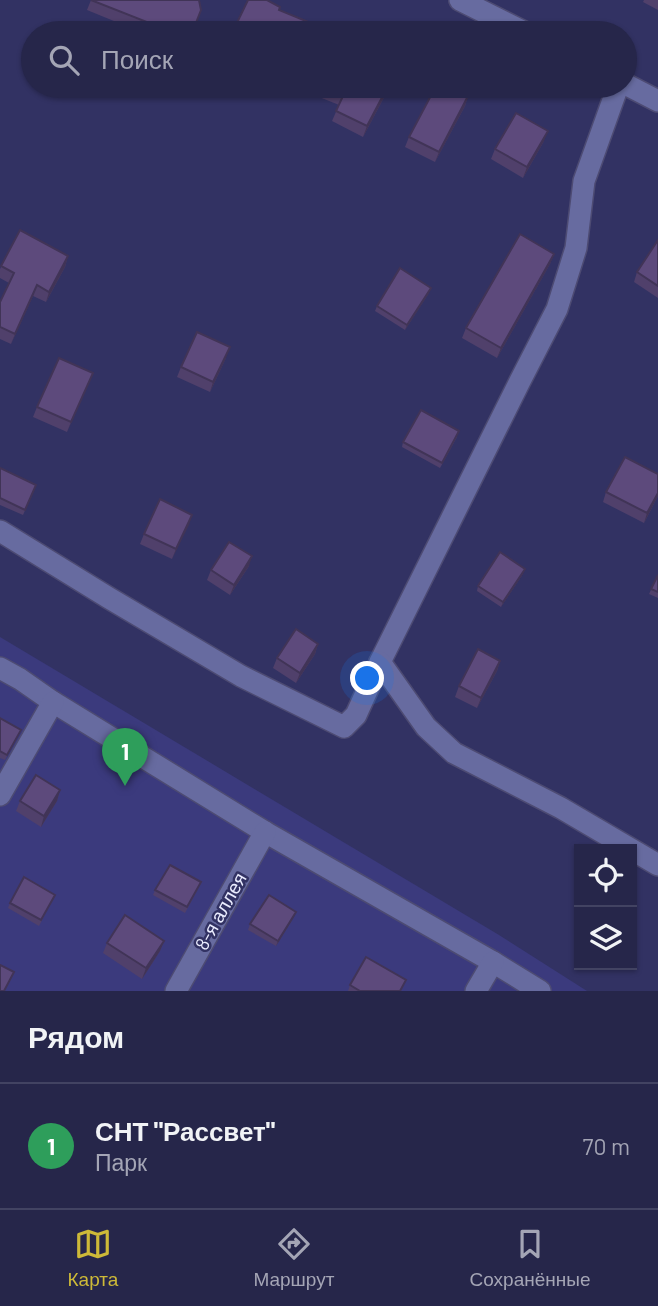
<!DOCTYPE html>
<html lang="ru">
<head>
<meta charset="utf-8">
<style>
  body { margin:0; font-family:Barlow,sans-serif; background:#323254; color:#f1f3f6 }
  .controls { position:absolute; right:21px; bottom:21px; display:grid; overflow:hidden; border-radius:0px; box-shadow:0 2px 5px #0004 }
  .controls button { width:63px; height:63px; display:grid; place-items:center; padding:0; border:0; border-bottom:2px solid #424362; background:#26264a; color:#f1f3f6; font:35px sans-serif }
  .you { position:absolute; left:368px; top:679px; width:24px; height:24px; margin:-18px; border:5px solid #fff; border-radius:50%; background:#1a73e8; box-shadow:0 0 0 10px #1a73e833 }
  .badge { display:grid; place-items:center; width:46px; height:46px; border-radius:50%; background:#cdb938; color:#fff; font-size:23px; font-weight:700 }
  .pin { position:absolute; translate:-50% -58px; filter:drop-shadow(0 2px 4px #0008) }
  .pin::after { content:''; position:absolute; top:37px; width:24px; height:21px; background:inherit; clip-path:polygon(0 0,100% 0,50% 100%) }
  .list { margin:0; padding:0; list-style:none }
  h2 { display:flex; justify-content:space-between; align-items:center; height:91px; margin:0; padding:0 28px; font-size:30px }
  h2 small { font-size:23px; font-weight:400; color:#a4a5b5 }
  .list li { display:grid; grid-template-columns:46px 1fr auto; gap:21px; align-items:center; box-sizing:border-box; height:126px; padding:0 28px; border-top:2px solid #424362 }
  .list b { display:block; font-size:26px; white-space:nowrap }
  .list p { margin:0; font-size:23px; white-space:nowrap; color:#a4a5b5 }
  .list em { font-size:23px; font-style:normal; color:#a4a5b5 }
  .icon { flex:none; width:38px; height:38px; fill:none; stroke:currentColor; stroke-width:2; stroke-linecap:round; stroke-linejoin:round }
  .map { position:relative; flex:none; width:658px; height:991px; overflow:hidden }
  .search { position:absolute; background:#26264a; box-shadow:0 2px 5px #0004; left:21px; right:21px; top:21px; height:77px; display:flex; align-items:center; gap:18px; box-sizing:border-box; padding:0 24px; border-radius:38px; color:#a4a5b5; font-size:26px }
  .sheet { height:217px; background:#26264a }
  nav { display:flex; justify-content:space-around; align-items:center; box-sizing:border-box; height:98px; border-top:2px solid #424362; background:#26264a; font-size:19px; color:#a4a5b5 }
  nav a { display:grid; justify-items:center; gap:4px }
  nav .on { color:#cdb938 }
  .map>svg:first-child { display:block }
  .green { fill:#3b3a7d }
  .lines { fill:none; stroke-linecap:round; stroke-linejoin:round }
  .minor-casing { stroke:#4d4b73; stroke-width:24 }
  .minor { stroke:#676ba0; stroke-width:21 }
  .wall { fill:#50406b }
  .shaded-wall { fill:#413457 }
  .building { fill:#5d4a7c; stroke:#413457; stroke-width:2 }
  .labels { text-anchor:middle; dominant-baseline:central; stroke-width:5; stroke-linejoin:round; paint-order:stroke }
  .street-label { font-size:19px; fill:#eaecfe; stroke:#323263 }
</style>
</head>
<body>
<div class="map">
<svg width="658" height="991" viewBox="0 0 658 991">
  <rect width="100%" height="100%" fill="#323263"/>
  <!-- green -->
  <polygon class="green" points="0,637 499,935 587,991 0,991"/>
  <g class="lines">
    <!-- minor casing -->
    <g class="minor-casing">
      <g id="minor">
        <polyline points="460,0 526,33"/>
        <polyline points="625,84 658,101"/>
        <polyline points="0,531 109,598 241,676 344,727 356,715 380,662 520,381 557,309 576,248 584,181 618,86"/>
        <polyline points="380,662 426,727 454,753 561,808 658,865"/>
        <polyline points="0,668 20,679 53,702 265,832 493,962 540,991"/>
        <polyline points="0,795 53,702"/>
        <polyline points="176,991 265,832"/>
        <polyline points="476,991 493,962"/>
      </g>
    </g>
    <!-- minor -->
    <use href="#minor" class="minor"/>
  </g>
  <!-- wall -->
  <g class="wall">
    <polygon points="91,0 199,0 143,33 87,10"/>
    <polygon points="644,0 658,0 658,10 643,2"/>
    <polygon points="292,86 390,86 363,137 332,121 339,105"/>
    <polygon points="468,96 465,106 435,162 405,147 409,137"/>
    <polygon points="544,141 523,178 491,159 495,149"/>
    <polygon points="20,230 68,256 65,267 46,302 33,296 11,344 0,339 0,302 9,283 0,278 0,269"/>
    <polygon points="658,240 658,298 634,282 637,272"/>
    <polygon points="554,254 550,264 497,358 462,338 466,328"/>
    <polygon points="429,293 405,330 375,311 377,306"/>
    <polygon points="226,358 210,392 177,377 181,367"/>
    <polygon points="93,373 67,432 33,417 37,407"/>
    <polygon points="457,437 440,468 402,447 403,442"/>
    <polygon points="0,468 36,485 23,515 0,505"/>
    <polygon points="606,492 658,496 644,523 603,502"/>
    <polygon points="192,515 172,559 140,544 144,534"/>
    <polygon points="249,566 230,595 207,580 211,570"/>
    <polygon points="523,574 501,607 477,591 478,586"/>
    <polygon points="658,575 658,598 649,594"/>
    <polygon points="318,644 315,654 296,683 273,668 277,658"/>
    <polygon points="500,661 497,671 477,708 455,697 459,686"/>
    <polygon points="0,718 21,730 5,760 0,758"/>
    <polygon points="60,790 57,801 41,827 16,811 20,801"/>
    <polygon points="199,887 185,913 153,895 155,890"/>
    <polygon points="55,895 39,926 8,908 10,903"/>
    <polygon points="294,917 276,946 248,930 250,924"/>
    <polygon points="164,941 160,951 142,979 103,953 107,943"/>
    <polygon points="406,980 401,991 348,991 350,985"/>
  </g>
  <!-- shaded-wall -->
  <g class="shaded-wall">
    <polygon points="388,86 390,86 363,137 367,126"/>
    <polygon points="468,96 465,106 435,162 439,152"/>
    <polygon points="548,131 544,141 523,178 527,167"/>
    <polygon points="554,254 550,264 497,358 501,348"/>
    <polygon points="68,256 65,267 46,302 49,292"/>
    <polygon points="37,285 33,296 11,344 15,334"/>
    <polygon points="431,288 429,293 405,330 407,325"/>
    <polygon points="230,347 226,358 210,392 213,382"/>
    <polygon points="93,373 89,383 67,432 71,422"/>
    <polygon points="658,493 658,496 644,523 647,513"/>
    <polygon points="192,515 189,525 172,559 176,549"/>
    <polygon points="252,556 249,566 230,595 234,585"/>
    <polygon points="525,569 523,574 501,607 503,602"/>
    <polygon points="318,644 315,654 296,683 300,673"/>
    <polygon points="500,661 497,671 477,708 481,698"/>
    <polygon points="60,790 57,801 41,827 44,816"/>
    <polygon points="296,912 294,917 276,946 278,941"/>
    <polygon points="164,941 160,951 142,979 146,968"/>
  </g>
  <!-- building -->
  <g class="building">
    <polygon points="91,0 199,0 201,10 192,33 143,33 147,22"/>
    <polygon points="248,0 267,0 280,7 279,10 335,33 232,33"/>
    <polygon points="320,86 388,86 367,126 336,111 343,96"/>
    <polygon points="436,86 450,86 468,96 439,152 409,137"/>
    <polygon points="516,113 548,131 527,167 495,149"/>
    <polygon points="20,230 68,256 49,292 37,285 15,334 0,327 0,302 14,273 1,266"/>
    <polygon points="520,234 554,254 501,348 466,328"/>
    <polygon points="658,240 658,286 637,272"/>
    <polygon points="400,268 431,288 407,325 377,306"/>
    <polygon points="197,332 230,347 213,382 181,367"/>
    <polygon points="59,358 93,373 71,422 37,407"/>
    <polygon points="421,410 459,431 442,463 403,442"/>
    <polygon points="625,457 658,474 658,493 647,513 606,492"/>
    <polygon points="0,468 36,485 25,510 0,498"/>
    <polygon points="160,499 192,515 176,549 144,534"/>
    <polygon points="229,542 252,556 234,585 211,570"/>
    <polygon points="500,552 525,569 503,602 478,586"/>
    <polygon points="658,575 658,592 651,589"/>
    <polygon points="296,629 318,644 300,673 277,658"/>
    <polygon points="478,649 500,661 481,698 459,686"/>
    <polygon points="0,718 21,730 7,755 0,751"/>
    <polygon points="36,775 60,790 44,816 20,801"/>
    <polygon points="170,865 201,882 187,907 155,890"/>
    <polygon points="24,877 55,895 41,920 10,903"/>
    <polygon points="269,895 296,912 278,941 250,924"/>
    <polygon points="125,915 164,941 146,968 107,943"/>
    <polygon points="366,957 406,980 400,991 360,991 350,985"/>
    <polygon points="0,965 14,972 4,991 0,991"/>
  </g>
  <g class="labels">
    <!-- street labels -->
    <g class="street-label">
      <text transform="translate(220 911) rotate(-61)">8-я аллея</text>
    </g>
  </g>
</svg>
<div class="controls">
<button><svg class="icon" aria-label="locate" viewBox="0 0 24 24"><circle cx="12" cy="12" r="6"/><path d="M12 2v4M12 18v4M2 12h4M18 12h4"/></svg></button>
<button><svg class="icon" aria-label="layers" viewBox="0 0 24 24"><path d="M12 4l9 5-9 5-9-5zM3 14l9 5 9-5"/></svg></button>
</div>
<div class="you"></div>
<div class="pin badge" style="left:125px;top:786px;background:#2e9e5b">1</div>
<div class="search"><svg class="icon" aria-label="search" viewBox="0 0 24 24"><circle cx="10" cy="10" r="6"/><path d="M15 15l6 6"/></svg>Поиск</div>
</div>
<section class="sheet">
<h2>Рядом<small></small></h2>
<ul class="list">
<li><span class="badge" style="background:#2e9e5b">1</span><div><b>СНТ &quot;Рассвет&quot;</b><p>Парк</p></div><em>70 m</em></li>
</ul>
</section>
<nav>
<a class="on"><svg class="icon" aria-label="map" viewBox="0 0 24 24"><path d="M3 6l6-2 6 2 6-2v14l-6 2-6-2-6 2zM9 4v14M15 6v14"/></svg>Карта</a>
<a><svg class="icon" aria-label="directions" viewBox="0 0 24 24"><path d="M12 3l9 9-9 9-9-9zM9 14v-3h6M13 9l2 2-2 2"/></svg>Маршрут</a>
<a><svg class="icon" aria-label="saved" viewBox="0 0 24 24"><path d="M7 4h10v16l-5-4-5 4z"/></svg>Сохранённые</a>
</nav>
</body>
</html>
